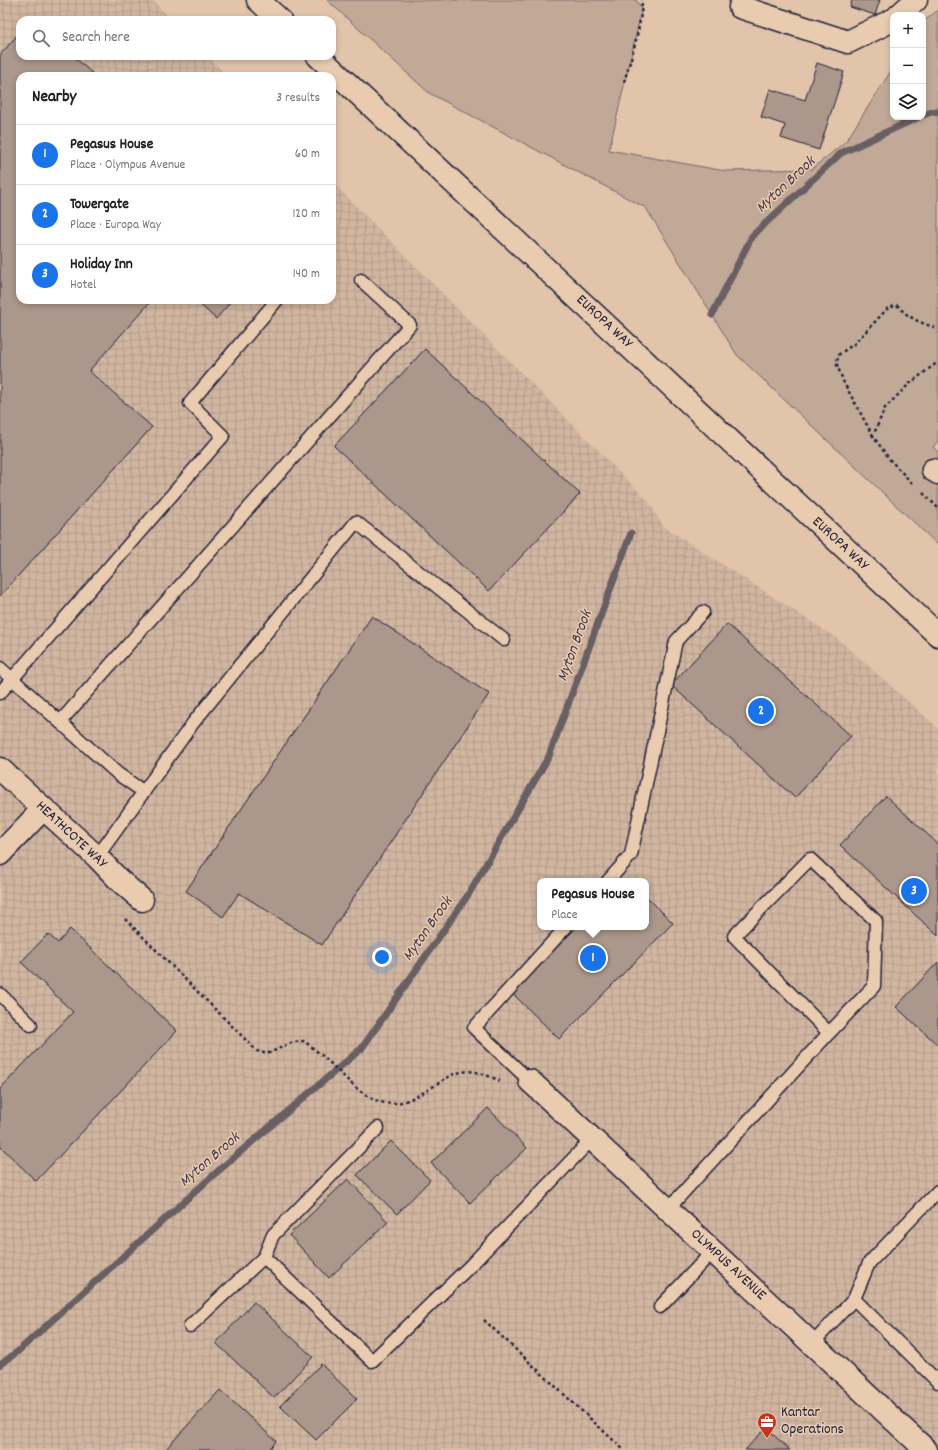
<!DOCTYPE html>
<html lang="en">
<head>
<meta charset="utf-8">
<style>
  body { margin:0; font-family:Dekko,sans-serif; background:#f2f2f2; color:#202124 }
  .controls { position:absolute; right:12px; top:12px; display:grid; overflow:hidden; border-radius:8px; box-shadow:0 2px 6px #0003 }
  .controls button { width:36px; height:36px; display:grid; place-items:center; padding:0; border:0; border-bottom:1px solid #e0e0e0; background:#fff; color:#202124; font:20px sans-serif }
  .you { position:absolute; left:382px; top:957px; width:14px; height:14px; margin:-10px; border:3px solid #fff; border-radius:50%; background:#1a73e8; box-shadow:0 0 0 6px #1a73e833 }
  .badge { display:grid; place-items:center; width:26px; height:26px; border-radius:50%; background:#1a73e8; color:#fff; font-size:13px; font-weight:700 }
  .pin { position:absolute; translate:-50% -50%; border:2px solid #fff; box-shadow:0 1px 4px #0006 }
  .popup { position:absolute; left:537px; top:878px; width:112px; height:52px; box-sizing:border-box; display:grid; place-content:center; border-radius:8px; background:#fff; filter:drop-shadow(0 1px 3px #0005); font-size:13px; white-space:nowrap; color:#757577 }
  .popup b { font-size:15px; color:#202124 }
  .popup::after { content:''; position:absolute; left:50%; top:100%; margin-left:-8px; border:8px solid transparent; border-top-color:#fff }
  .list { margin:0; padding:0; list-style:none }
  h2 { display:flex; justify-content:space-between; align-items:center; height:52px; margin:0; padding:0 16px; font-size:17px }
  h2 small { font-size:13px; font-weight:400; color:#757577 }
  .list li { display:grid; grid-template-columns:26px 1fr auto; gap:12px; align-items:center; box-sizing:border-box; height:60px; padding:0 16px; border-top:1px solid #e0e0e0 }
  .list b { display:block; font-size:15px; white-space:nowrap }
  .list p { margin:0; font-size:13px; white-space:nowrap; color:#757577 }
  .list em { font-size:13px; font-style:normal; color:#757577 }
  .icon { flex:none; width:22px; height:22px; fill:none; stroke:currentColor; stroke-width:2; stroke-linecap:round; stroke-linejoin:round }
  .map { position:relative; flex:none; width:938px; height:1450px; overflow:hidden }
  .search { position:absolute; background:#fff; box-shadow:0 2px 6px #0003; left:16px; top:16px; width:320px; height:44px; display:flex; align-items:center; gap:10px; box-sizing:border-box; padding:0 14px; border-radius:12px; color:#757577; font-size:15px }
  .panel { position:absolute; background:#fff; box-shadow:0 2px 6px #0003; left:16px; top:72px; width:320px; height:232px; border-radius:12px }
  .map>svg:first-child { display:block }
  .industrial { fill:url(#industrial-grid); fill-rule:evenodd }
  .grass { fill:#c1a998; stroke:#72666a }
  .lines { fill:none; stroke-linecap:round; stroke-linejoin:round }
  .stream { stroke:#695e64; stroke-width:7 }
  .building { fill:#ab978b; stroke:#22223b }
  .service-casing { stroke:#22223b; stroke-width:15 }
  .minor-casing { stroke:#22223b; stroke-width:25 }
  .trunk-casing { stroke:#22223b; stroke-width:25 }
  .path { stroke:#22223b; stroke-width:2.5; stroke-dasharray:3 3; stroke-linecap:butt }
  .service { stroke:#e9cbaf; stroke-width:12 }
  .minor { stroke:#e9cbaf; stroke-width:22 }
  .trunk { stroke:#e9cbaf; stroke-width:22 }
  .labels { text-anchor:middle; dominant-baseline:central; stroke-width:3; stroke-linejoin:round; paint-order:stroke }
  .street-label { font-size:15px; fill:#22223b; stroke:#e9cbaf }
  .poi-label { font-size:15px; fill:#22223b; stroke:#e9cbaf; text-anchor:start }
  .water-label { font-size:16px; font-style:italic; fill:#403b4c; stroke:#e9cbaf }
</style>
</head>
<body>
<div class="map">
<svg width="938" height="1450" viewBox="0 0 938 1450">
  <defs>
    <pattern id="industrial-grid" width="8" height="8" patternUnits="userSpaceOnUse"><rect width="8" height="8" fill="#d1b6a1"/><path d="M0 4h8M4 0v8" fill="none" stroke="#b39c8c"/></pattern>
  </defs>
  <rect width="100%" height="100%" fill="#e1c4aa"/>
  <filter id="ink" filterUnits="userSpaceOnUse"><feTurbulence type="fractalNoise" baseFrequency=".025" numOctaves="2"/><feDisplacementMap in="SourceGraphic" scale="8" xChannelSelector="R" yChannelSelector="G"/><feConvolveMatrix kernelMatrix="1 2 1 2 8 2 1 2 1" color-interpolation-filters="sRGB"/></filter>
  <g filter="url(#ink)">
    <!-- industrial -->
    <path class="industrial" d="M0 0H152L172 20H20V56H207L227 76H20V300H332V182L648 501 663 526 838 639 938 728V1450H0ZM540 881H646V927H540Z"/>
    <!-- grass -->
    <polygon class="grass" points="327,0 636,0 642,9 609,150 725,171 812,169 846,141 893,68 893,117 923,117 923,22 938,10 938,441 933,447 938,452 938,545 737,355 646,208 429,93"/>
    <g class="lines">
      <!-- stream -->
      <g class="stream">
        <polyline points="923,115 932,112 938,112"/>
        <polyline points="712,315 752,236 841,153 919,117"/>
        <polyline points="0,1365 17,1352 218,1171 362,1048 468,895 549,756 631,533"/>
      </g>
    </g>
    <!-- building -->
    <g class="building">
      <polygon points="852,0 880,0 875,15 850,7"/>
      <polygon points="20,32 20,56 73,56 95,76 20,76 20,300 152,300 89,371 152,427 0,596 0,55"/>
      <polygon points="817,63 844,72 819,150 781,138 785,125 761,117 770,89 805,100"/>
      <polygon points="195,300 232,300 216,319"/>
      <polygon points="425,349 580,494 489,591 334,446"/>
      <polygon points="372,616 489,694 322,945 239,893 223,917 186,891"/>
      <polygon points="727,624 851,736 795,798 671,685"/>
      <polygon points="886,796 938,844 938,936 840,845"/>
      <polygon points="646,896 673,923 559,1039 512,993 577,927 646,927"/>
      <polygon points="70,929 177,1031 36,1181 0,1146 0,1089 73,1012 21,962 48,934 58,943"/>
      <polygon points="938,962 938,1045 896,1007"/>
      <polygon points="488,1108 527,1148 470,1203 431,1163"/>
      <polygon points="391,1141 430,1180 397,1214 357,1175"/>
      <polygon points="348,1179 388,1222 329,1278 289,1235"/>
      <polygon points="254,1302 313,1357 274,1398 216,1343"/>
      <polygon points="321,1364 357,1399 316,1440 280,1406"/>
      <polygon points="220,1390 276,1441 269,1450 165,1450"/>
      <polygon points="766,1428 790,1450 745,1450"/>
    </g>
    <g class="lines">
      <!-- service casing -->
      <g class="service-casing">
        <g id="service">
          <polyline points="0,668 118,774 144,792"/>
          <polyline points="0,693 223,436 190,403 277,300"/>
          <polyline points="60,722 410,325 361,280"/>
          <polyline points="97,857 193,723 356,522 504,640"/>
          <polyline points="608,881 631,855 676,641 703,612"/>
          <polyline points="0,994 31,1025"/>
          <polyline points="530,1081 474,1028 566,927"/>
          <polyline points="938,1191 869,1263 854,1299 938,1382"/>
          <polyline points="668,1209 829,1033 734,936 810,859 876,921 874,986 829,1033"/>
          <polyline points="264,1257 273,1235 378,1128"/>
          <polyline points="660,1307 713,1251"/>
          <polyline points="190,1326 264,1257 372,1361 471,1265 592,1139"/>
          <polyline points="812,1344 854,1299"/>
        </g>
      </g>
      <!-- minor casing -->
      <g class="minor-casing">
        <g id="minor">
          <polyline points="740,7 848,42 893,20"/>
          <polyline points="899,15 916,0"/>
          <polyline points="933,470 938,473"/>
          <polyline points="0,769 97,857 119,880 142,900"/>
          <polyline points="0,854 43,809"/>
          <polyline points="530,1081 926,1450"/>
        </g>
      </g>
      <!-- trunk casing -->
      <g class="trunk-casing">
        <g id="trunk">
          <polyline points="258,0 280,20"/>
          <polyline points="318,56 938,635"/>
        </g>
      </g>
      <!-- path -->
      <g class="path">
        <path d="M624 82C632 55 641 28 642 0"/>
        <path d="M873 436 844 383 837 365 838 355 854 344 887 309 897 305C908 318 922 324 938 328"/>
        <polyline points="912,483 890,460 873,436 885,408 909,384 938,362"/>
        <polyline points="923,493 938,508"/>
        <path d="M125 919 257 1051 267 1054 293 1042 304 1041C313 1048 322 1055 330 1063 345 1077 359 1094 378 1101 400 1110 424 1092 442 1081 448 1077 454 1073 462 1072 474 1069 489 1076 500 1081"/>
        <polyline points="484,1320 624,1450"/>
      </g>
      <!-- service -->
      <use href="#service" class="service"/>
      <!-- minor -->
      <use href="#minor" class="minor"/>
      <!-- trunk -->
      <use href="#trunk" class="trunk"/>
    </g>
  </g>
  <!-- icons -->
  <defs>
    <g id="office-pin" transform="scale(1)"><path d="M0 17L-7.5 6A9.5 9.5 0 1 1 7.5 6Z" fill="#c8321e" stroke="#e9cbaf"/><path d="M-6-3h4V-5.5h4V-3h4V5H-6ZM-1-4.5V-3h2v-1.5ZM-6 0V1H6V0Z" fill="#fff"/></g>
  </defs>
  <g fill-rule="evenodd">
    <use href="#office-pin" x="767" y="1422"/>
  </g>
  <g class="labels">
    <!-- street labels -->
    <g class="street-label">
      <text transform="translate(604 322) rotate(43)">EUROPA WAY</text>
      <text transform="translate(840 544) rotate(43)">EUROPA WAY</text>
      <text transform="translate(71 835) rotate(43)">HEATHCOTE WAY</text>
      <text transform="translate(728 1265) rotate(43)">OLYMPUS AVENUE</text>
    </g>
    <!-- poi labels -->
    <g class="poi-label">
      <text x="781" y="1413">Kantar<tspan x="781" dy="17">Operations</tspan></text>
    </g>
    <!-- water labels -->
    <g class="water-label">
      <text transform="translate(786 185) rotate(-43)">Myton Brook</text>
      <text transform="translate(575 646) rotate(-70)">Myton Brook</text>
      <text transform="translate(428 929) rotate(-55)">Myton Brook</text>
      <text transform="translate(210 1160) rotate(-41)">Myton Brook</text>
    </g>
  </g>
</svg>
<div class="controls">
<button>+</button>
<button>−</button>
<button><svg class="icon" aria-label="layers" viewBox="0 0 24 24"><path d="M12 4l9 5-9 5-9-5zM3 14l9 5 9-5"/></svg></button>
</div>
<div class="you"></div>
<div class="pin badge" style="left:593px;top:958px">1</div>
<div class="popup"><b>Pegasus House</b>Place</div>
<div class="pin badge" style="left:761px;top:711px">2</div>
<div class="pin badge" style="left:914px;top:891px">3</div>
<div class="search"><svg class="icon" aria-label="search" viewBox="0 0 24 24"><circle cx="10" cy="10" r="6"/><path d="M15 15l6 6"/></svg>Search here</div>
<section class="panel">
<h2>Nearby<small>3 results</small></h2>
<ul class="list">
<li><span class="badge">1</span><div><b>Pegasus House</b><p>Place · Olympus Avenue</p></div><em>60 m</em></li>
<li><span class="badge">2</span><div><b>Towergate</b><p>Place · Europa Way</p></div><em>120 m</em></li>
<li><span class="badge">3</span><div><b>Holiday Inn</b><p>Hotel</p></div><em>140 m</em></li>
</ul>
</section>
</div>
</body>
</html>
